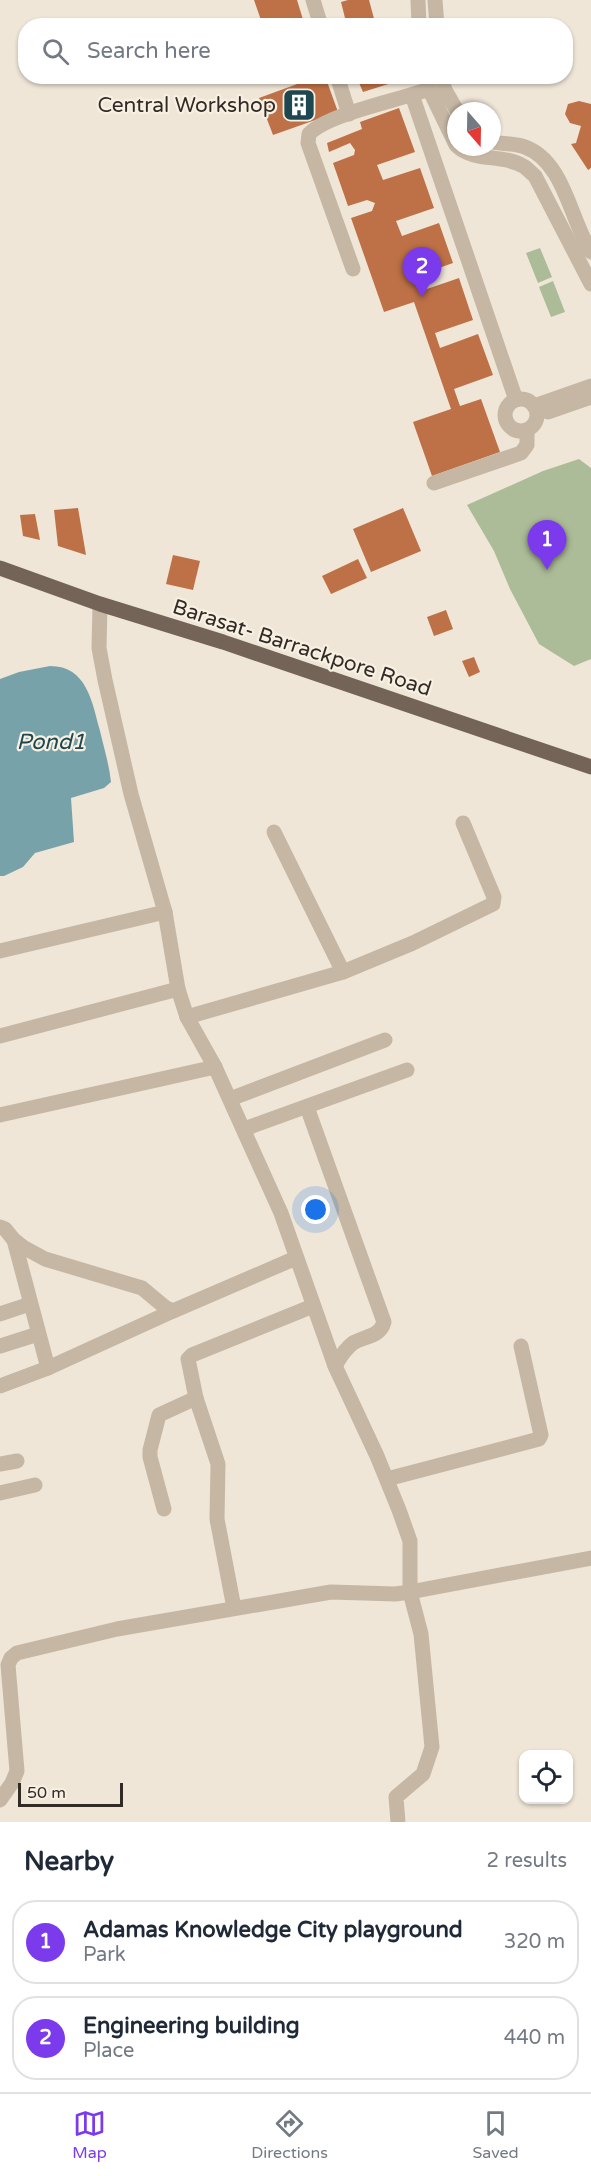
<!DOCTYPE html>
<html lang="en">
<head>
<meta charset="utf-8">
<style>
  body { margin:0; font-family:"Varela Round",sans-serif; background:#f6f6f7; color:#1f2937 }
  .controls { position:absolute; right:18px; bottom:18px; display:grid; overflow:hidden; border-radius:12px; box-shadow:0 2px 4px #0004 }
  .controls button { width:54px; height:54px; display:grid; place-items:center; padding:0; border:0; border-bottom:2px solid #e0e1e3; background:#fff; color:#1f2937; font:30px sans-serif }
  .compass { position:absolute; left:447px; top:102px; width:54px; height:54px; border-radius:50%; background:#fff; box-shadow:0 2px 4px #0004; rotate:160deg }
  .scale { position:absolute; left:18px; bottom:15px; width:105px; box-sizing:border-box; padding-left:6px; border:3px solid #322b25; border-top:0; font-size:16px; line-height:21px; white-space:nowrap; color:#322b25; -webkit-text-stroke:4px #f7f0e3; paint-order:stroke }
  .you { position:absolute; left:316px; top:1210px; width:21px; height:21px; margin:-15px; border:4px solid #fff; border-radius:50%; background:#1a73e8; box-shadow:0 0 0 9px #1a73e833 }
  .badge { display:grid; place-items:center; width:39px; height:39px; border-radius:50%; background:#7c3aed; color:#fff; font-size:20px; font-weight:700 }
  .pin { position:absolute; translate:-50% -50px; filter:drop-shadow(0 2px 3px #0008) }
  .pin::after { content:''; position:absolute; top:32px; width:21px; height:18px; background:inherit; clip-path:polygon(0 0,100% 0,50% 100%) }
  .list { margin:0; padding:0; list-style:none }
  h2 { display:flex; justify-content:space-between; align-items:center; height:78px; margin:0; padding:0 24px; font-size:26px }
  h2 small { font-size:20px; font-weight:400; color:#747a83 }
  .list li { display:grid; grid-template-columns:39px 1fr auto; gap:18px; align-items:center; box-sizing:border-box; height:84px; margin:0 12px 12px; padding:0 12px; border:2px solid #e0e1e3; border-radius:24px }
  .list b { display:block; font-size:22px; white-space:nowrap }
  .list p { margin:0; font-size:20px; white-space:nowrap; color:#747a83 }
  .list em { font-size:20px; font-style:normal; color:#747a83 }
  .icon { flex:none; width:33px; height:33px; fill:none; stroke:currentColor; stroke-width:2; stroke-linecap:round; stroke-linejoin:round }
  .map { position:relative; flex:none; width:591px; height:1822px; overflow:hidden }
  .search { position:absolute; background:#fff; box-shadow:0 2px 4px #0004; left:18px; right:18px; top:18px; height:66px; display:flex; align-items:center; gap:15px; box-sizing:border-box; padding:0 21px; border-radius:24px; color:#747a83; font-size:22px }
  .sheet { height:270px; background:#fff }
  nav { display:flex; justify-content:space-around; align-items:center; box-sizing:border-box; height:84px; border-top:2px solid #e0e1e3; background:#fff; font-size:16px; color:#747a83 }
  nav a { display:grid; justify-items:center; gap:3px }
  nav .on { color:#7c3aed }
  .map>svg:first-child { display:block }
  .green { fill:#acbc98 }
  .water { fill:#78a2aa }
  .building { fill:#be7146 }
  .lines { fill:none; stroke-linecap:round; stroke-linejoin:round }
  .minor { stroke:#c6b7a4; stroke-width:15 }
  .major { stroke:#736457; stroke-width:15 }
  .labels { text-anchor:middle; dominant-baseline:central; stroke-width:4.5; stroke-linejoin:round; paint-order:stroke }
  .poi-label { font-size:21px; fill:#322b25; stroke:#f7f0e3; text-anchor:end }
  .street-label { font-size:21px; fill:#322b25; stroke:#f7f0e3 }
  .water-label { font-size:22px; font-style:italic; fill:#1e4750; stroke:#f7f0e3 }
</style>
</head>
<body>
<div class="map">
<svg width="591" height="1822" viewBox="0 0 591 1822">
  <rect width="100%" height="100%" fill="#efe6d7"/>
  <!-- green -->
  <g class="green">
    <polygon points="540,248 552,277 538,283 526,253"/>
    <polygon points="553,281 565,312 551,317 539,287"/>
    <polygon points="579,459 591,468 591,659 574,666 539,644 510,589 494,551 467,505 543,471"/>
  </g>
  <!-- water -->
  <path class="water" d="M50 666C87 666 92 702 100 731 104 748 109 764 111 782L104 788 71 798 74 842 35 853 23 867 4 876H0V679L19 672Z"/>
  <!-- building -->
  <g class="building">
    <polygon points="254,0 297,0 305,26 263,26"/>
    <polygon points="348,0 369,0 376,26 347,26 341,2"/>
    <polygon points="319,76 325,76 338,112 273,135 259,98"/>
    <polygon points="356,76 399,76 401,80 363,92"/>
    <polygon points="579,101 591,104 591,168 588,170 571,144 576,143 581,126 570,123 565,114 568,104"/>
    <polygon points="399,108 415,152 377,165 383,180 420,168 434,208 396,221 402,236 439,223 453,263 416,276 421,291 459,278 473,320 435,333 440,348 478,334 493,375 454,389 460,406 481,399 500,452 432,476 413,422 451,409 414,302 384,312 351,218 372,211 375,203 367,200 348,206 333,163 354,155 355,150 350,143 329,152 327,143 362,129 360,122"/>
    <polygon points="78,508 86,555 58,546 54,510"/>
    <polygon points="403,508 421,551 371,572 353,529"/>
    <polygon points="35,514 40,540 23,536 20,515"/>
    <polygon points="173,555 200,561 193,590 166,584"/>
    <polygon points="358,559 367,578 331,594 322,576"/>
    <polygon points="446,610 453,629 434,636 427,617"/>
    <polygon points="474,657 480,672 469,677 462,661"/>
  </g>
  <g class="lines">
    <!-- minor -->
    <g class="minor">
      <polyline points="313,0 321,26"/>
      <polyline points="418,0 419,26"/>
      <polyline points="435,0 437,26"/>
      <polyline points="337,76 349,114"/>
      <polyline points="427,76 429,89 456,145"/>
      <polyline points="441,76 445,90 457,111"/>
      <polyline points="412,95 516,400"/>
      <path d="M492 142C502 144 515 143 525 147 565 162 570 220 591 252"/>
      <path d="M458 147C475 162 504 154 523 166 527 168 531 173 535 176L591 284"/>
      <path d="M353 269 308 143 309 134C327 114 400 100 429 89"/>
      <circle cx="521" cy="415" r="16"/>
      <polyline points="534,406 591,386"/>
      <polyline points="548,412 591,397"/>
      <polyline points="434,483 521,453 527,445 527,431"/>
      <polyline points="100,604 99,648 105,680 131,794 165,912 178,989 187,1017 215,1067 281,1213 335,1366 377,1456 399,1510 410,1541 410,1592 591,1558"/>
      <polyline points="274,832 343,972"/>
      <polyline points="0,951 165,912"/>
      <polyline points="187,1017 343,972 413,943 493,904 494,897 463,823"/>
      <polyline points="0,1036 178,989"/>
      <polyline points="230,1099 385,1040"/>
      <path d="M307 1107 384 1322C380 1337 365 1336 353 1343 345 1349 340 1357 335 1366"/>
      <polyline points="0,1115 215,1067"/>
      <polyline points="244,1129 407,1070"/>
      <polyline points="0,1227 5,1229 14,1240 23,1247 45,1259 142,1288 166,1308 173,1311 296,1258"/>
      <polyline points="0,1314 30,1304"/>
      <polyline points="0,1346 38,1334"/>
      <polyline points="48,1368 173,1311"/>
      <polyline points="0,1386 48,1368 14,1240"/>
      <polyline points="196,1398 218,1464 217,1519 234,1608"/>
      <polyline points="0,1464 17,1461"/>
      <polyline points="387,1479 539,1439 541,1435 521,1346"/>
      <polyline points="0,1493 35,1485"/>
      <polyline points="164,1509 150,1457 150,1450 159,1415 196,1398 188,1359 192,1355 313,1306"/>
      <polyline points="0,1800 12,1783 17,1771 8,1665 11,1658 17,1653 117,1629 331,1592 395,1594 410,1592 421,1634 432,1747 423,1774 396,1797 398,1822"/>
    </g>
    <!-- major -->
    <polyline class="major" points="0,568 100,604 223,642 591,767"/>
  </g>
  <!-- icons -->
  <defs>
    <g id="building-square" transform="scale(1.725)"><rect x="-9" y="-9" width="18" height="18" rx="4" fill="#1e4750" stroke="#f7f0e3"/><path d="M-4-6H4V6H1V3H-1V6H-4ZM-2.5-4.3h1.7v1.8h-1.7ZM.8-4.3h1.7v1.8H.8ZM-2.5-1h1.7V.8h-1.7ZM.8-1h1.7V.8H.8Z" fill="#fff"/></g>
  </defs>
  <g fill-rule="evenodd">
    <use href="#building-square" x="299" y="105"/>
  </g>
  <g class="labels">
    <!-- poi labels -->
    <g class="poi-label">
      <text x="276" y="105">Central Workshop</text>
    </g>
    <!-- street labels -->
    <g class="street-label">
      <text transform="translate(302 648) rotate(18)">Barasat- Barrackpore Road</text>
    </g>
    <!-- water labels -->
    <g class="water-label">
      <text x="51" y="742">Pond1</text>
    </g>
  </g>
</svg>
<div class="controls">
<button><svg class="icon" aria-label="locate" viewBox="0 0 24 24"><circle cx="12" cy="12" r="6"/><path d="M12 2v4M12 18v4M2 12h4M18 12h4"/></svg></button>
</div>
<svg class="compass" viewBox="-18 -18 36 36"><path d="M0-13l5 13h-10z" fill="#e53935"/><path d="M0 13l5-13h-10z" fill="#747a83"/></svg>
<div class="scale">50 m</div>
<div class="you"></div>
<div class="pin badge" style="left:547px;top:570px">1</div>
<div class="pin badge" style="left:422px;top:297px">2</div>
<div class="search"><svg class="icon" aria-label="search" viewBox="0 0 24 24"><circle cx="10" cy="10" r="6"/><path d="M15 15l6 6"/></svg>Search here</div>
</div>
<section class="sheet">
<h2>Nearby<small>2 results</small></h2>
<ul class="list">
<li><span class="badge">1</span><div><b>Adamas Knowledge City playground</b><p>Park</p></div><em>320 m</em></li>
<li><span class="badge">2</span><div><b>Engineering building</b><p>Place</p></div><em>440 m</em></li>
</ul>
</section>
<nav>
<a class="on"><svg class="icon" aria-label="map" viewBox="0 0 24 24"><path d="M3 6l6-2 6 2 6-2v14l-6 2-6-2-6 2zM9 4v14M15 6v14"/></svg>Map</a>
<a><svg class="icon" aria-label="directions" viewBox="0 0 24 24"><path d="M12 3l9 9-9 9-9-9zM9 14v-3h6M13 9l2 2-2 2"/></svg>Directions</a>
<a><svg class="icon" aria-label="saved" viewBox="0 0 24 24"><path d="M7 4h10v16l-5-4-5 4z"/></svg>Saved</a>
</nav>
</body>
</html>
